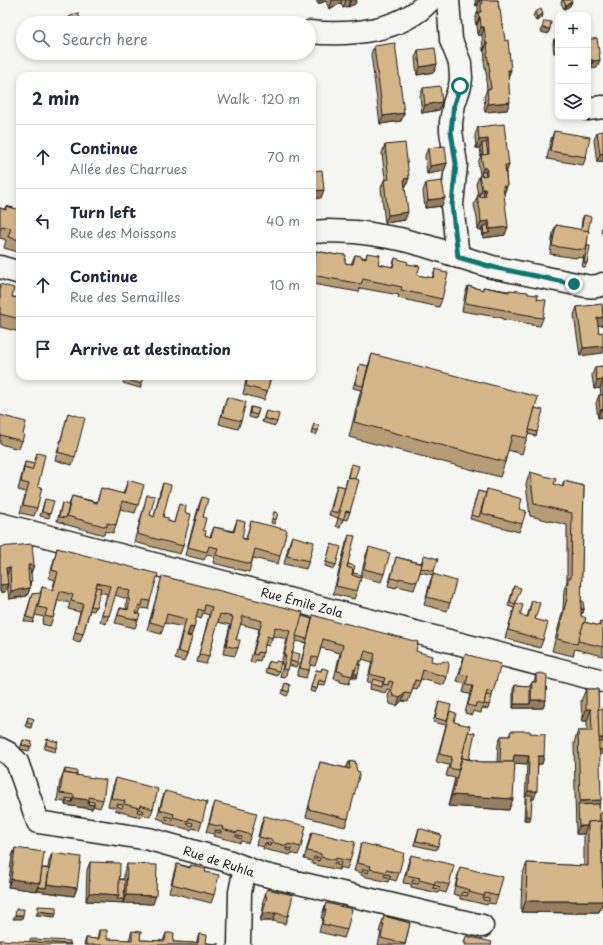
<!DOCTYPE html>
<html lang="en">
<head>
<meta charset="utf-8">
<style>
  body { margin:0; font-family:"Playpen Sans",sans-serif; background:#f6f6f7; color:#1f2937 }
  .controls { position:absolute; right:12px; top:12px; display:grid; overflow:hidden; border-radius:8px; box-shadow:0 2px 6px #0003 }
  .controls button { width:36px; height:36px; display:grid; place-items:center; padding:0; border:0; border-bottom:1px solid #e0e1e3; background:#fff; color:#1f2937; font:20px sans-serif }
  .stop { position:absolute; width:12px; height:12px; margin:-9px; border:3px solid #0f766e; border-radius:50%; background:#fff }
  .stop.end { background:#0f766e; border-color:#fff; box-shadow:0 1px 4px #0008 }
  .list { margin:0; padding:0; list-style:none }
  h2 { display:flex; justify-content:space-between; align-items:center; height:52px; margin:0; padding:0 16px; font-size:17px }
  h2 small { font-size:13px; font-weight:400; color:#747a83 }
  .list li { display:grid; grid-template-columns:26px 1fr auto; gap:12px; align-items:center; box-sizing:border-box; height:64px; padding:0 16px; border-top:1px solid #e0e1e3 }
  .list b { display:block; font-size:15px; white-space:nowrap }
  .list p { margin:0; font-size:13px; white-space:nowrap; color:#747a83 }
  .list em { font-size:13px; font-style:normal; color:#747a83 }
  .icon { flex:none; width:22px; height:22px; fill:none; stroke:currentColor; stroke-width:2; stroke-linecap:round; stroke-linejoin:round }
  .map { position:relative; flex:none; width:603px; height:945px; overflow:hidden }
  .search { position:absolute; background:#fff; box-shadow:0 2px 6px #0003; left:16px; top:16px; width:300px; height:44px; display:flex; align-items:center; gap:10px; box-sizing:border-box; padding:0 14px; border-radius:22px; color:#747a83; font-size:15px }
  .panel { position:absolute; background:#fff; box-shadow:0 2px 6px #0003; left:16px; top:72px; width:300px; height:308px; border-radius:12px }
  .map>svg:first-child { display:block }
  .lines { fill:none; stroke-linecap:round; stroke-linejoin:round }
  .minor-casing { stroke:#1c1c1c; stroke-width:25 }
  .minor { stroke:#f6f6f2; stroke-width:22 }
  .wall { fill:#b79d76; stroke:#1c1c1c }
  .shaded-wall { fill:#957f60; stroke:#1c1c1c }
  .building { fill:#d5b689; stroke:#1c1c1c }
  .route { stroke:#0f766e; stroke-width:5 }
  .labels { text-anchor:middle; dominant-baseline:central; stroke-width:4; stroke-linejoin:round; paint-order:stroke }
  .street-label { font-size:12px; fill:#1c1c1c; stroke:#f6f6f2 }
</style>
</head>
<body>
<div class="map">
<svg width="603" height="945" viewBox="0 0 603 945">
  <rect width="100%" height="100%" fill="#f6f6f2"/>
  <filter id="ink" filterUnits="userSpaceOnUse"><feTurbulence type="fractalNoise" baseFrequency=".025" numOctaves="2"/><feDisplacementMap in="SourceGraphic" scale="8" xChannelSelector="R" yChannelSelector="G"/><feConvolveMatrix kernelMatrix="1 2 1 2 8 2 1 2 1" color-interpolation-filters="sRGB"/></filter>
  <g filter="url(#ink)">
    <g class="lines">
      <!-- minor casing -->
      <g class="minor-casing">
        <g id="minor">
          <polyline points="448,0 451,40 460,63 461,78 460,86 454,104 451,122 451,131 456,164 452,205 458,257"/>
          <path d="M309 32C349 36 401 32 430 0"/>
          <polyline points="588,109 603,107"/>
          <path d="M312 232 327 231 355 232 371 234 400 239 426 246 492 267 586 286C592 287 597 287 603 284"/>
          <polyline points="0,267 20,273"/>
          <polyline points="0,524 603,681"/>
          <path d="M0 545C14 544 20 542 30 532"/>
          <polyline points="0,749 8,753 17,762 38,822 149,839 228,861 261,874 482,926"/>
          <polyline points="239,945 240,892 245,868"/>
        </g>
      </g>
      <!-- minor -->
      <use href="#minor" class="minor"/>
    </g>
    <!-- wall -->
    <g class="wall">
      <polygon points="316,0 357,0 355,4 348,7 348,6 343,8 341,3 329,9 326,1 318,4"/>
      <polygon points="475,0 498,0 508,78 507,110 485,112 484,107 485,105 484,97 487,89 486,80 487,78 484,61 485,59 484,51 483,51 482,35 478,35 477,25 476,25 475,20 478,10 478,5 476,6"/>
      <polygon points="562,0 571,0 570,6 564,9 561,3"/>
      <polygon points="535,12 542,18 536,21 533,16"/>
      <polygon points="69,17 82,23 68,23 67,21"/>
      <polygon points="554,39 558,53 554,53 553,44"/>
      <polygon points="374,46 404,113 401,121 380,124 371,54"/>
      <polygon points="418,50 437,64 434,72 417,75 415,58"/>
      <polygon points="423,88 442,102 439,110 422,113 420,96"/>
      <polygon points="478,127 509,165 506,173 507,186 504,194 505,235 483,238 482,230 478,230 477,218 474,205 478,195 476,184 480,174 478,163 481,155 480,148 476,148 475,135"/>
      <polygon points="554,131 586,157 583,165 547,159 551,139"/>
      <polygon points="597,132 603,161 597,162 594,140"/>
      <polygon points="385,145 409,178 406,186 405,186 405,220 385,223 381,188 384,180 385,179 382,153"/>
      <polygon points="428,148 447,163 444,171 427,174 425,156"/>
      <polygon points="426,183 442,206 425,208 423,191"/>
      <polygon points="6,206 20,210 20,248 18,252 4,248 6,240 0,238 0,208 5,209"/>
      <polygon points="584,215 588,231 587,246 587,263 585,267 582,267 584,256 583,258 576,257 576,258 550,254 553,233 556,225 581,230 582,219"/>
      <polygon points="603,225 603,235 601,231"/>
      <polygon points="316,251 337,255 337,254 345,263 351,264 355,255 366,258 367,253 378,264 392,267 395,258 407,264 417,275 432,278 435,269 442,299 439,307 398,298 399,295 360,288 359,292 312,284 312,267"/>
      <polygon points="0,284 12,297 20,298 20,332 0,327"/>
      <polygon points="468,286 483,290 483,287 508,291 528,294 537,299 543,318 540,326 531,325 531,324 502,319 503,318 462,311 465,294"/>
      <polygon points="603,306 603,325 598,325 580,356 574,315 577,307"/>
      <polygon points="372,354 535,408 537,432 536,436 528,434 522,454 508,450 505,462 500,477 349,437 361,389 361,390 353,388 359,368 360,364 368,366"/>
      <polygon points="603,366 603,417 598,418 596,403 599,395 601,395 600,388 594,389 592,375 595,367"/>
      <polygon points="125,376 143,379 140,388 123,383"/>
      <polygon points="247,376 271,376 267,392 264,400 243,394"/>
      <polygon points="227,397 241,421 238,429 219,424 224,405"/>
      <polygon points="251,407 259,409 256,419 249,417"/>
      <polygon points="266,411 277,422 275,426 262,422"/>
      <polygon points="68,413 75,457 72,465 55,460 66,421"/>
      <polygon points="0,415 23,434 22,441 19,449 0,444"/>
      <polygon points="314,424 318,431 316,435 311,434"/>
      <polygon points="37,453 38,486 37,508 34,516 20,513 26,492 18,490 25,462 34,464"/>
      <polygon points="351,464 355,479 350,512 347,520 343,519 340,528 336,526 338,518 329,515 337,485 345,487"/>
      <polygon points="530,472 554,484 562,487 564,481 584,486 581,601 584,609 583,613 581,613 581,616 584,622 599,626 600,622 603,623 603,656 575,649 573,656 552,651 563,610 564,590 567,581 567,525 530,516 526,484"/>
      <polygon points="128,480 138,505 135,513 120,509 116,525 113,533 105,531 104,535 64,524 64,523 57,521 62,503 69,505 72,496 97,502 101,488 123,494"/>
      <polygon points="163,483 163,517 168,521 174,523 179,504 185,513 183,546 180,554 134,542 145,503 147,495 150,515 154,517 160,491"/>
      <polygon points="487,489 519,509 522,524 519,532 470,519 478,491 486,493"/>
      <polygon points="202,497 203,517 203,530 205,535 210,537 214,527 233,531 237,520 242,538 246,539 251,521 280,556 278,564 253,558 249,572 213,563 215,556 207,554 204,560 185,555 199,505"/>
      <polygon points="45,499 50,514 49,518 40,516"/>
      <polygon points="274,512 278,513 274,524 271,523"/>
      <polygon points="349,535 348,564 353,573 361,575 366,555 369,547 384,574 381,582 361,577 357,591 354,599 333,594 346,543"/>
      <polygon points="292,536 309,561 306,569 284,564 289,544"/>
      <polygon points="331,544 336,565 334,569 325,566"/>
      <polygon points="0,547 34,565 31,573 30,588 27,596 9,599 7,584 5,592 0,592"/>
      <polygon points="57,548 150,601 148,609 141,608 139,614 137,613 138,620 135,628 115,623 120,608 127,609 127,608 126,607 127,599 115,595 106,624 100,622 107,594 100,592 94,611 90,610 83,634 80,642 73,640 80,612 68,609 70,603 58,600 53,618 50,626 42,624 44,617 35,615 33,623 24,621 32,594 40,594 42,587 52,590 55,580 49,578 55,556"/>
      <polygon points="424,555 434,571 433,575 420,572 414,590 397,586 396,588 388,586 394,565 396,557 421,563"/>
      <polygon points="433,574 450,603 447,611 424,605 430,582"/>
      <polygon points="162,576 312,619 313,615 416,651 431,661 447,677 444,685 421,679 417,689 413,688 408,702 402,701 397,706 390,704 388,697 390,690 387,689 385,693 370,689 371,683 367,682 372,662 362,659 356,678 351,677 349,684 340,682 340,680 334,679 340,653 321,648 315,666 310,665 306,678 297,676 306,643 295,641 292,652 298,663 296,667 289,665 285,678 280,677 283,664 281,664 287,639 273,636 269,646 265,645 260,661 256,660 254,663 250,662 259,629 240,624 236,640 238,648 235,656 223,654 230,625 217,622 209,656 206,664 197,662 209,615 203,613 201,619 196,617 191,636 188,635 187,654 184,662 175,659 183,627 165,623 161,634 147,630 160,584"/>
      <polygon points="514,586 516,603 520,615 527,617 532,600 535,619 543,640 540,648 505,638 514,608 508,606"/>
      <polygon points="465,654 493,692 488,709 482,708 481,713 473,711 472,715 465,713 470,694 463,693 465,684 457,682 462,662"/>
      <polygon points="269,661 279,671 277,676 265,672"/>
      <polygon points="322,668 326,682 325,686 318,685 315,693 310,691 316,670 321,671"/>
      <polygon points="536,674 546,700 543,708 513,708 513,689 515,685 530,686 532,682 534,682"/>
      <polygon points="285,683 289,692 287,696 282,694"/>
      <polygon points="586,689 598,689 599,754 599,804 602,833 603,901 599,912 577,912 576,913 521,912 522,875 527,863 584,866 584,834 576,834 574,743 578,731 587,731 587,721 582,721 581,701"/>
      <polygon points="439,702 454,722 468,732 469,759 481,762 497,762 498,744 501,736 509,736 511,731 530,733 544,756 542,764 538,764 534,799 532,799 530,820 524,820 527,764 515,763 509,810 448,806 455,778 446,776 449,765 436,762 446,725 433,722"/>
      <polygon points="28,717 32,724 31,728 25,726"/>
      <polygon points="47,739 56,748 55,752 44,749"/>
      <polygon points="23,740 32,742 29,751 20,749"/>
      <polygon points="355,761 348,819 345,827 306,817 318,770 320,762 346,768 349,762"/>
      <polygon points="65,769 77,775 103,800 100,808 93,806 92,809 65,805 65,802 57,801 60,781"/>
      <polygon points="116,778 153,809 150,817 143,815 142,817 136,816 136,815 136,816 121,812 115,810 116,808 108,806 113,786"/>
      <polygon points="165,791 202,822 199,830 192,828 191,830 164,823 165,821 157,818 162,799"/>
      <polygon points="215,802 251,835 248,843 241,841 240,843 234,841 213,836 214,834 206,832 212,811"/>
      <polygon points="264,816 301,847 298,855 291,853 290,855 263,849 264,847 256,845 261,824"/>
      <polygon points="419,828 438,846 436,850 414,845"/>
      <polygon points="312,832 350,861 347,869 340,867 339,870 312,864 312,861 304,859 309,840"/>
      <polygon points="361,843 399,873 396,881 389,879 388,882 367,877 361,875 362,873 354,871"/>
      <polygon points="15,848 42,868 48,868 49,861 52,853 77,888 74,896 8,887 12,856"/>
      <polygon points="411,855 449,885 446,893 439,891 438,893 411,887 411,884 403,883 408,863"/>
      <polygon points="90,862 119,879 124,879 124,872 127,864 153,904 86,901 87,870"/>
      <polygon points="177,864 190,867 191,865 214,895 211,903 169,892 174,872"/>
      <polygon points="460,867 498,896 495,904 488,903 487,905 466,900 460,899 460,896 453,894 458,875"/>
      <polygon points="267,889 288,916 285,924 273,921 260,921 264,904 262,904"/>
      <polygon points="326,903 347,930 344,938 319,932 323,918 321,918"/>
      <polygon points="384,916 410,923 405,945 378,945 381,932 379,932"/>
      <polygon points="99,930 107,939 129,940 132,931 140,940 163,941 166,933 173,942 196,943 199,934 206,943 219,945 84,945 86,938 97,939"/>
    </g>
    <!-- shaded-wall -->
    <g class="shaded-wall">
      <polygon points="320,0 326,0 326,1 318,4"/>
      <polygon points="334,0 342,0 341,3 329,9 332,1"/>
      <polygon points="346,0 350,0 348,6 343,8"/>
      <polygon points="351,0 357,0 355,4 348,7"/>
      <polygon points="478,0 480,0 478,5 476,6"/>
      <polygon points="572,2 570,6 564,9 566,5"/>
      <polygon points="543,14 542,18 536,21 537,17"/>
      <polygon points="479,17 480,17 477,25 476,25"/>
      <polygon points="481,27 484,27 482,35 478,35"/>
      <polygon points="542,28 550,29 548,34 541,32"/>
      <polygon points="486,43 487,43 484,51 483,51"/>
      <polygon points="556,49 558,49 558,53 554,53"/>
      <polygon points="588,60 593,60 590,68 588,68"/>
      <polygon points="600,60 597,68 590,69 593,61"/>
      <polygon points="437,64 434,72 417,75 420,67"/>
      <polygon points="508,70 511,70 508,78"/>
      <polygon points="442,102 439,110 422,113 425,105"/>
      <polygon points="510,102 507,110 485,112 488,104"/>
      <polygon points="404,113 401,121 380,124 383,116"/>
      <polygon points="488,139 485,147 482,143 480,148 476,148 479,140"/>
      <polygon points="603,153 603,161 597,162 600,154"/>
      <polygon points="447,163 444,171 427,174 430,166"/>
      <polygon points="505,165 509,165 506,173 502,173"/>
      <polygon points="483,168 487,168 484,176 481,174"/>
      <polygon points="409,178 406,186 401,187 404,179"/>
      <polygon points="503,186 507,186 504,194 500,194"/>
      <polygon points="482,189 485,189 482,197 479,195"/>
      <polygon points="324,190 321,198 312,199 312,191"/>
      <polygon points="445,198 442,206 425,208 428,200"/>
      <polygon points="408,212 405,220 385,223 388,215"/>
      <polygon points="489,221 486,229 483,226 482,230 478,230 481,222"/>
      <polygon points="508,227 505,235 483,238 484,234 489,233 490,229"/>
      <polygon points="603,317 603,325 594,326 597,318"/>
      <polygon points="603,346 603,353 580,356 583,348"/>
      <polygon points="603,380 600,388 594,389 597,381"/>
      <polygon points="603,409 603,417 598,418 600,410"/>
      <polygon points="28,565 34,565 31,573 26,569"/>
      <polygon points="10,567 7,575 6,568"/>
      <polygon points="8,584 5,592 0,592 0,585"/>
      <polygon points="30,588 27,596 9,599 11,591"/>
      <polygon points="578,609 584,609 583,613 577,613"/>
      <polygon points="190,627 194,628 191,636 187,635"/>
      <polygon points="354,674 358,674 356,678 353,678"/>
      <polygon points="405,693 402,701 397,706 400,698"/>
      <polygon points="531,700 546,700 543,708 513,708 514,704 530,704"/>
      <polygon points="586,709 591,709 587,721 582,721"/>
      <polygon points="598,738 603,738 603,746 596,742"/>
      <polygon points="603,749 603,754 595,754 596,750"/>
      <polygon points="514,755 529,756 527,764 511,763"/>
      <polygon points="538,756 544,756 542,764 535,764"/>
      <polygon points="528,791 537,791 534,799 526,799 526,795"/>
      <polygon points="452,795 513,799 509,810 448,806"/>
      <polygon points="74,798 89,800 88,804 94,805 92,809 65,805 66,801 72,802"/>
      <polygon points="601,800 596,812 578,805 580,801"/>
      <polygon points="526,816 531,816 530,820 524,820"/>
      <polygon points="579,826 587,826 584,834 576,834"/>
      <polygon points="11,879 40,883 37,891 8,887"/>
      <polygon points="47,884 77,888 74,896 37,891 39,887 46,888"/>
      <polygon points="89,893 119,895 124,899 123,903 86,901"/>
      <polygon points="126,895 156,896 153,904 123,903"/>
      <polygon points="526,901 603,901 599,912 577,912 576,913 521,912"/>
      <polygon points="38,911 56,913 55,917 36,915"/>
      <polygon points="263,913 276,913 273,921 260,921"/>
      <polygon points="15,915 23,915 22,919 13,919"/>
    </g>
    <!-- building -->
    <g class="building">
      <polygon points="481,0 498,0 499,9 500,9 502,24 503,24 505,41 508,40 511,70 508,70 510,102 488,104 487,99 488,99 487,89 491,89 489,72 490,72 487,53 488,53 487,43 486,43 484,27 481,27 480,17 479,17 478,12 481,12 481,4 482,4"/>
      <polygon points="563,0 571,0 572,2 566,5"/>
      <polygon points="541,9 543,14 537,17 535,12"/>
      <polygon points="78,13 82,23 71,23 69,17"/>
      <polygon points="544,21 551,22 550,29 542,28"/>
      <polygon points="597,38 600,60 593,61 593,60 588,60 588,40"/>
      <polygon points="554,39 558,39 558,49 556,49"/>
      <polygon points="395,43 404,113 383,116 374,46"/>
      <polygon points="435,48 437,64 420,67 418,50"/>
      <polygon points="440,86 442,102 425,105 423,88"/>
      <polygon points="504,124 509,165 505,165 507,186 503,186 508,227 490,229 489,221 481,222 480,210 477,197 486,196 485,189 482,189 479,176 487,175 487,168 483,168 481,155 489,154 488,139 479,140 478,127"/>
      <polygon points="554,131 590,137 586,157 550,151"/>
      <polygon points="603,131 603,153 600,154 597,132"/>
      <polygon points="405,143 409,178 404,179 408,212 388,215 384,180 389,179 385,145"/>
      <polygon points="482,143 486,143 488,154 483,155"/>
      <polygon points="445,146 447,163 430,166 428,148"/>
      <polygon points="322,170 324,190 312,191 312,171"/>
      <polygon points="481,172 485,172 486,175 482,176"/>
      <polygon points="442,181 445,198 428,200 426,183"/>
      <polygon points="479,193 483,193 484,196 480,197"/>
      <polygon points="6,206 20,210 20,240 8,237 11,228 2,226 1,229 0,229 0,208 6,210"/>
      <polygon points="584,215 591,217 588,231 581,230"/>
      <polygon points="488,225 489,233 484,234 483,226"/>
      <polygon points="556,225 589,231 586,250 579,249 579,250 552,246"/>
      <polygon points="587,246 590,246 587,263 584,263"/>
      <polygon points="316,251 337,255 337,254 346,255 345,263 353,264 355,255 362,256 362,258 366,259 367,253 380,255 378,264 393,267 395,258 408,262 407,264 420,266 417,275 433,278 435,269 442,271 442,272 448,273 442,299 401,290 402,287 363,279 361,284 312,275"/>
      <polygon points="0,284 14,288 12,297 20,298 20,319 0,314"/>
      <polygon points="468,286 483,290 483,287 509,292 509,290 528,292 528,294 538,295 537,299 546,300 543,318 534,317 534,316 505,311 505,310 465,303"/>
      <polygon points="602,304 603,317 597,318 599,333 603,332 603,346 583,348 577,307"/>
      <polygon points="372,354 538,397 527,438 512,435 505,462 354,422"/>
      <polygon points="360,364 368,366 363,386 355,384"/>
      <polygon points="603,366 603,381 603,380 597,381 595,367"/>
      <polygon points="125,376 133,376 143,379 141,384 124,379"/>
      <polygon points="248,376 271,376 267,392 246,386"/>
      <polygon points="599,395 603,395 603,409 600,410"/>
      <polygon points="227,397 246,402 241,421 222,416"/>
      <polygon points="251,407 259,409 257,415 250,413"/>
      <polygon points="535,408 543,410 537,432 529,430"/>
      <polygon points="266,411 279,414 277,422 264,418"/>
      <polygon points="68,413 85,418 75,457 58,452"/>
      <polygon points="0,415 26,422 23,434 24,434 22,441 0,435"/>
      <polygon points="314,424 319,425 318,431 312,429"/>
      <polygon points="37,453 45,455 38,486 42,487 37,508 23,505 29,484 21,482 24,468 32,470"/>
      <polygon points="25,462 34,464 32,470 24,468 23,472"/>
      <polygon points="351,464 359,466 355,479 348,477 347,481"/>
      <polygon points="530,472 556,479 554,484 563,487 564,481 584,486 581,610 581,616 586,618 577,644 557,639 567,598 568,578 571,578 572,513 534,504"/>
      <polygon points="348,477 359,480 350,512 346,511 343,520 338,518 341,510 339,509"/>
      <polygon points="128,480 144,485 138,505 122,501 116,525 107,523 107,527 67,516 72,496 97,503 101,488 124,494"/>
      <polygon points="163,483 171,485 163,517 168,518 168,521 174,523 179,504 186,506 185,513 191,514 183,546 137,534 147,495 155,496 150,515 154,517"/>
      <polygon points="337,485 345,487 338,513 331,511"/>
      <polygon points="487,489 522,499 519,509 526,511 522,524 481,513"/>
      <polygon points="478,491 486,493 479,517 471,515"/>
      <polygon points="202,497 208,499 203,517 206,518 203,530 206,531 205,535 211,537 214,527 234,532 237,520 245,522 242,538 246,540 251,521 287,530 280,556 255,549 251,564 216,555 218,548 209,546 207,552 188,547"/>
      <polygon points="45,499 54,501 50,514 42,512"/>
      <polygon points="62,503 69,505 66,518 59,517"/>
      <polygon points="274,512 278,513 276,520 272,519"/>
      <polygon points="349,535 355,536 347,567 353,569 352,575 361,578 357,591 336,586"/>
      <polygon points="292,536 314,542 309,561 287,556"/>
      <polygon points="32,544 34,565 28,565 30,588 11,591 10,567 6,568 8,584 0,585 0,547"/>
      <polygon points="331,544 341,547 336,565 326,562"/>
      <polygon points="369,547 390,553 384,574 364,569"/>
      <polygon points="57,548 158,574 150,601 143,600 142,606 139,605 136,613 140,614 138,620 118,615 120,608 128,610 130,600 128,599 130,591 118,587 109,616 102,614 110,586 97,583 83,634 75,632 83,604 71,601 73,595 60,591 53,618 45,616 47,609 38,607 42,587 53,590 58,572 52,570"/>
      <polygon points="424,555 438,559 434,571 421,568"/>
      <polygon points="396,557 422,564 417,582 399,578 399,580 391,578"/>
      <polygon points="348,564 355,566 353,573 361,575 361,578 352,575 353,569 347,567"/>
      <polygon points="28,569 30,569 32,581 29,582"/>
      <polygon points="433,574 456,581 450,603 427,597"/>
      <polygon points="162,576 303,612 288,670 283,669 286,656 284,656 290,631 275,627 272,638 267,636 263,653 258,652 257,655 253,654 262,621 243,616 236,640 240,640 238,648 226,646 233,617 220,614 209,656 199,654 212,607 205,605 204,611 198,609 194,628 190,627 187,636 192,637 187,654 178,651 186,619 167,614 164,626 150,622"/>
      <polygon points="514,586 521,588 515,604 510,602"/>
      <polygon points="96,587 101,588 96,607 91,606"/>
      <polygon points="41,593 34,619 26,617 32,594"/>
      <polygon points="532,600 540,603 535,619 548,623 543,640 508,630 516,603 523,605 520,615 528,617"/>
      <polygon points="581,601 583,601 584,609 581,609"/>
      <polygon points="313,615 343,624 344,623 418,642 416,651 432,656 431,661 440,663 444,661 448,662 449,665 447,677 423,670 420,681 415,680 411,694 405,693 400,698 393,696 391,689 393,682 389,681 388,685 383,684 385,678 370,674 375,654 365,651 362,661 359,661 356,670 354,669 352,676 343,674 343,672 337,671 343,645 323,639 318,658 312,657 309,670 300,668"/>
      <polygon points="302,616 312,619 307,639 296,636"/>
      <polygon points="584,622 600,626 600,622 603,623 603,647 578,641"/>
      <polygon points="292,652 300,654 298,663 290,661"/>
      <polygon points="465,654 501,664 493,692 487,691 484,705 476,703 475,707 468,705 473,686 466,685 468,676 460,674"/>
      <polygon points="269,661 275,663 276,661 281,662 279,671 267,668"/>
      <polygon points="357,665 360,665 358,674 354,674"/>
      <polygon points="322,668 329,670 326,682 319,680 317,689 311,687 316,670 321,671"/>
      <polygon points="541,673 547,675 546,700 531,700 532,682 536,682 536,674"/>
      <polygon points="373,679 383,682 382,687 371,684"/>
      <polygon points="285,683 290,685 289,692 283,690"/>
      <polygon points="515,685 530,686 530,704 514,704"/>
      <polygon points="586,689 598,689 601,800 580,801 578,731 592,731 591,709 586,709"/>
      <polygon points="486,695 492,696 489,705 484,704"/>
      <polygon points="439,702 451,705 447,721 435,718"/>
      <polygon points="598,709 603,709 603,738 599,738"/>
      <polygon points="450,711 456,713 454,722 470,726 458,770 449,768 452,757 439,754"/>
      <polygon points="28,717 34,719 32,724 27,722"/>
      <polygon points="511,731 530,731 530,733 545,734 544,756 538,756 537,791 528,791 529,756 514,755 513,762 500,762 501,736 510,736"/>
      <polygon points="468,732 475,733 469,759 462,758 461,761"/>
      <polygon points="47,739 58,742 56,748 46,745"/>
      <polygon points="23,740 32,742 31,747 22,745"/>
      <polygon points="599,742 603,742 603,749 599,750"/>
      <polygon points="462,758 481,762 515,762 513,799 452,795"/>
      <polygon points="355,761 357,771 360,772 348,819 308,809 320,762 350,769 349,762"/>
      <polygon points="65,769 77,771 77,775 65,773"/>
      <polygon points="63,773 106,780 103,800 89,797 89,800 74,798 74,795 60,793"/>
      <polygon points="116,778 158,789 153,809 140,805 139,808 124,804 125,801 111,798"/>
      <polygon points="165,791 207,802 202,822 189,818 188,821 173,817 174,814 160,810"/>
      <polygon points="526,795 532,795 531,816 526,816"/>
      <polygon points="66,798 73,799 72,802 66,801"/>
      <polygon points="89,801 94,802 94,805 88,804"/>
      <polygon points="215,802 257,813 251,835 238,831 237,833 222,829 223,827 209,824"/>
      <polygon points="117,804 123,805 122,808 117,806"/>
      <polygon points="599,804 600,821 588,822 587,826 579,826 578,805"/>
      <polygon points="138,809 144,811 143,813 137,812"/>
      <polygon points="600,813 603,813 603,829 601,829 601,821 600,821"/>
      <polygon points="166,816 172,818 172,821 166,819"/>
      <polygon points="264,816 306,826 301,847 288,844 287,846 279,844 272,842 272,840 259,837"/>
      <polygon points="601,821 603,901 526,901 527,863 588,866 588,822"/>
      <polygon points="188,822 193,823 192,826 187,824"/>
      <polygon points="419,828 441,835 438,846 416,841"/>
      <polygon points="215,830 221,831 221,833 215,832"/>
      <polygon points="312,832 355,842 350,861 336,858 336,860 321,857 321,854 307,851"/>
      <polygon points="236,835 242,837 241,839 236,837"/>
      <polygon points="265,843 271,844 270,846 264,845"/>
      <polygon points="361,843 404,853 399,873 386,870 385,872 370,869 371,866 357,863"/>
      <polygon points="15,848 44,852 40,883 11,879"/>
      <polygon points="286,848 292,849 291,851 286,850"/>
      <polygon points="52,853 81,857 77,888 47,884"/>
      <polygon points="411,855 454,865 449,885 435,881 435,884 419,880 420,878 406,875"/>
      <polygon points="314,857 320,858 319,861 313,859"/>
      <polygon points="90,862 120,863 119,895 89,893"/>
      <polygon points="335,862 341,863 340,866 334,864"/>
      <polygon points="127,864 157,865 156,896 126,895"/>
      <polygon points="177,864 190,868 191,865 206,869 205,872 219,875 214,895 172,884"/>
      <polygon points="460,867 503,877 498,896 485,893 484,896 469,892 470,890 456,886"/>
      <polygon points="42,868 49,869 46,888 39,887 40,883"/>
      <polygon points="363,869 369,870 368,873 362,871"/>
      <polygon points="385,874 390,875 390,878 384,876"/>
      <polygon points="119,879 125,880 124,899 117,899 119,895"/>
      <polygon points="413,880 419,882 418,884 412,883"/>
      <polygon points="434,885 440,887 439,889 433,888"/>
      <polygon points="267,889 293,895 288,916 276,913 263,913 267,896 265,896"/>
      <polygon points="462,892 468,893 467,896 461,895"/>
      <polygon points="483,897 489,898 489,901 483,900"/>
      <polygon points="326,903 352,909 347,930 322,924 326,910 324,910"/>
      <polygon points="38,906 56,907 56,913 38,911"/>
      <polygon points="16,909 24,909 23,915 15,915"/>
      <polygon points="384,916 410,923 405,944 381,938 384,924 382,924"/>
      <polygon points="99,930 107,930 107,939 132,940 132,931 141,932 140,940 165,941 166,933 174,933 173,942 198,943 199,934 207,935 206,943 219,944 219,945 86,945 86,938 99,939"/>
      <polygon points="466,936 492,942 491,945 465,945 466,943 464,943"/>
      <polygon points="30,939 70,941 70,944 30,942"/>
      <polygon points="0,940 71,944 71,945 0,945"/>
    </g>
  </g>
  <g class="lines" filter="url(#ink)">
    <!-- route -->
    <polyline class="route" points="460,86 454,104 451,131 456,164 452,205 458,257 492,267 574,284"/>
  </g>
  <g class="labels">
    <!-- street labels -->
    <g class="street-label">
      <text transform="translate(302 602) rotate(15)">Rue Émile Zola</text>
      <text transform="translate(219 861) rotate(18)">Rue de Ruhla</text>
    </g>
  </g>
</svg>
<div class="controls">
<button>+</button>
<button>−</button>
<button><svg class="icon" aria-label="layers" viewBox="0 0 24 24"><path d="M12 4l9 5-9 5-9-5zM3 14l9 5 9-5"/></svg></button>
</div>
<div class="stop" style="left:460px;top:86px"></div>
<div class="stop end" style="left:574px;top:284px"></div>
<div class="search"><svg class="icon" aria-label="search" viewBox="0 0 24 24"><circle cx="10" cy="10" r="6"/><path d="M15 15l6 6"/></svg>Search here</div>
<section class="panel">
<h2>2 min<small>Walk · 120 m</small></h2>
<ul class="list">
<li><svg class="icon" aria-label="ahead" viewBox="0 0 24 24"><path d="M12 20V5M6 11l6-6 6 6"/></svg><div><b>Continue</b><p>Allée des Charrues</p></div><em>70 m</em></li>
<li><svg class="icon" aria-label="left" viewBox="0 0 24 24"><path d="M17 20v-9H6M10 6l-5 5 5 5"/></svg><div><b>Turn left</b><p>Rue des Moissons</p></div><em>40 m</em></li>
<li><svg class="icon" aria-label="ahead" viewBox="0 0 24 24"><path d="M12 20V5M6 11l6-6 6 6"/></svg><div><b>Continue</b><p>Rue des Semailles</p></div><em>10 m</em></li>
<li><svg class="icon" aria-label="arrive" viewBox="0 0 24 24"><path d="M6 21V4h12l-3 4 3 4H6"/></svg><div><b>Arrive at destination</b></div></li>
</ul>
</section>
</div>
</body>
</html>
